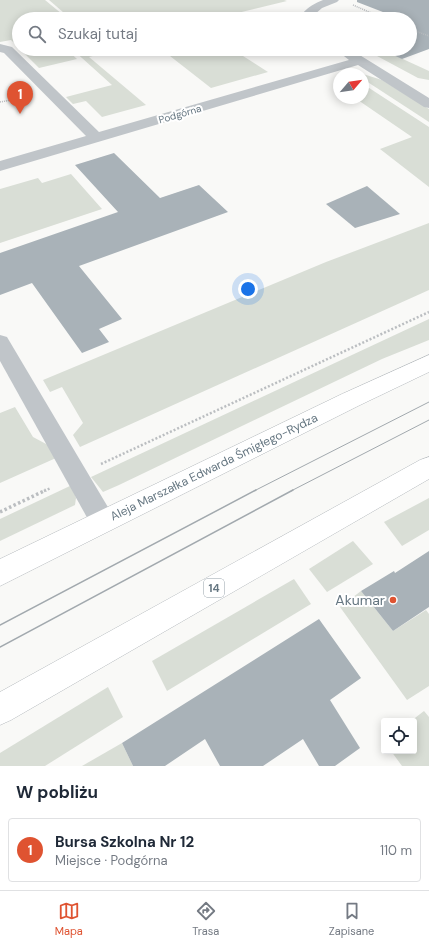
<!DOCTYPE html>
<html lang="pl">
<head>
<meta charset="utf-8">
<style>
  body { margin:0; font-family:"DM Sans",sans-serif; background:#f2f2f3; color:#1f2937 }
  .controls { position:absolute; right:12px; bottom:12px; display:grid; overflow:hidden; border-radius:4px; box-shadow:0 2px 10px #0003 }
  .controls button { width:36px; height:36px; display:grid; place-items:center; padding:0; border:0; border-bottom:1px solid #e0e1e3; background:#fff; color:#1f2937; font:20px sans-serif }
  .compass { position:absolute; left:333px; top:68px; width:36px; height:36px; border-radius:50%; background:#fff; box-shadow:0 2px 10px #0003; rotate:61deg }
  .you { position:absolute; left:248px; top:289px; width:14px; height:14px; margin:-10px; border:3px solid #fff; border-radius:50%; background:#1a73e8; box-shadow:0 0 0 6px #1a73e833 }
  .badge { display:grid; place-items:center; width:26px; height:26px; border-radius:50%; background:#df5331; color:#fff; font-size:13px; font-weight:700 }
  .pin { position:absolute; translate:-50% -33px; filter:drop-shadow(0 1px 2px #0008) }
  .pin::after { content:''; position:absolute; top:21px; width:14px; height:12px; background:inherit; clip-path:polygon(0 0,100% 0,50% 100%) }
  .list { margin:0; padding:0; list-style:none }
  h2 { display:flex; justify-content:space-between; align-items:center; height:52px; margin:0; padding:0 16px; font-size:17px }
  h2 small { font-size:13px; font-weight:400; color:#747a83 }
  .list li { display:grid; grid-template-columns:26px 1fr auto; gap:12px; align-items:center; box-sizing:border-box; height:64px; margin:0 8px 8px; padding:0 8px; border:1px solid #e0e1e3; border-radius:4px }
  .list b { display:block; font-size:15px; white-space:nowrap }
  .list p { margin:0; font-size:13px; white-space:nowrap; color:#747a83 }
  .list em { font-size:13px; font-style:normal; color:#747a83 }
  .icon { flex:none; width:22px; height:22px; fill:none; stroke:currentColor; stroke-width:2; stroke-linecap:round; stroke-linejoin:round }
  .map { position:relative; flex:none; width:429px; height:766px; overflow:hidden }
  .search { position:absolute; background:#fff; box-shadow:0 2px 10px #0003; left:12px; right:12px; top:12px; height:44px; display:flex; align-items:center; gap:10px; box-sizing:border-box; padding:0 14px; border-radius:22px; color:#747a83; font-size:15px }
  .sheet { height:124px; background:#fff }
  nav { display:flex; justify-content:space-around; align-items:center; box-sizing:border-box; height:56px; border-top:1px solid #e0e1e3; background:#fff; font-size:11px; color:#747a83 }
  nav a { display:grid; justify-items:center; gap:2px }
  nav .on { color:#df5331 }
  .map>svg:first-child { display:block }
  .green { fill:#d9ded6 }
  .building { fill:#a9b2b8 }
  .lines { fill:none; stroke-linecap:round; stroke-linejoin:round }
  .major-casing { stroke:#b4b9bd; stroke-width:1 }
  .path-far2 { stroke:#bbbec1; stroke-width:1.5; stroke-dasharray:1 1; stroke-linecap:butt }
  .path-far1 { stroke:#bbbec1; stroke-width:2.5; stroke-dasharray:2 2; stroke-linecap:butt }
  .path { stroke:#bbbec1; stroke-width:3.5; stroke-dasharray:2.5 2.5; stroke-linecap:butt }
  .minor { fill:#c0c5c9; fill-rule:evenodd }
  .major { fill:#fff; fill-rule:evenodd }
  .tram-far1 { stroke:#a2a9ae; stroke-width:1 }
  .tram { stroke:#a2a9ae; stroke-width:1.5 }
  .poi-dot { fill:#df5331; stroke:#fff; stroke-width:1.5 }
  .labels { text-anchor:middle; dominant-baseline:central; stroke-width:4; stroke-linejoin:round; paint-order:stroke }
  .far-street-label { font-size:10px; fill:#657681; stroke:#fff }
  .shield { fill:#fff; stroke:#939fa7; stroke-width:1 }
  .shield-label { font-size:11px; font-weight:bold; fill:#657681 }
  .street-label { font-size:12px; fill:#657681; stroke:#fff }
  .near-poi-label { font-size:14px; fill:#657681; stroke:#fff; text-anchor:end }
</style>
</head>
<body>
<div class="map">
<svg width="429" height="766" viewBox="0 0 429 766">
  <rect width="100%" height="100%" fill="#f9f9f7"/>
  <!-- green -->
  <g class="green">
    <polygon points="0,0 45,0 68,19 19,19 19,38 15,39 19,38 19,48 11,40 0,42"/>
    <polygon points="49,0 284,0 287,1 213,19 71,19"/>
    <polygon points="20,49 66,49 77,59 39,68"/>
    <polygon points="72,49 105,49 108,52 89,57 146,105 102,117 86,101 73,104 66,97 112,85"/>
    <polygon points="161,49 232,49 268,72 211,88"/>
    <polygon points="364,49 369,49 383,56 394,55 429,71 429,80 418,78"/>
    <polygon points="363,74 382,80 429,109 429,122 363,79"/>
    <polygon points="363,84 429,127 429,187 380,149 412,137 355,98 363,98"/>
    <polygon points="71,174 102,209 0,243 0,189 38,178 42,183"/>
    <polygon points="429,223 429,290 80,447 73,435 83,423 62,387 50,392 43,380 326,262"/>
    <polygon points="429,319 429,340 382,359 119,485 103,492 91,477"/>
    <polygon points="15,407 33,437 48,445 56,458 0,483 0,413"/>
    <polygon points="72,485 76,498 75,505 0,541 0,519"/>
    <polygon points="429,498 429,530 402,546 384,522"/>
    <polygon points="353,541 373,564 327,592 309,569"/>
    <polygon points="294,579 311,604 167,691 152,661"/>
    <polygon points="361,591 393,631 426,610 429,614 429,686 407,700 340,607"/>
    <polygon points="108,687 123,717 45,766 0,766 0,753"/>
    <polygon points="424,711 429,717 429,766 402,766 391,751 414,751 414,721 411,721"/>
    <polygon points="122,743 133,766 82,766"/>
  </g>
  <!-- building -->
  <g class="building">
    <polygon points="357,0 429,0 429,49 402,59 380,49 410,49 410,19 401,19 357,2"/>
    <polygon points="114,153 160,198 199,185 228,212 79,266 122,319 99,329 109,342 82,353 32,283 0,295 0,253 118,212 75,165"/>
    <polygon points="367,186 400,214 355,228 326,204"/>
    <polygon points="429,551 429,607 393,631 361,591 394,571 395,573"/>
    <polygon points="319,619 361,678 330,700 360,748 335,766 319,766 303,739 263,766 220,766 205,739 165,766 133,766 122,743"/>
  </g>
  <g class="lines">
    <!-- major casing -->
    <g class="major-casing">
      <g id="major">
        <polygon points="429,355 429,372 358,406 0,586 0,559 342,394"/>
        <polygon points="429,457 429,479 11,720 0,725 0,692 420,460"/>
      </g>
    </g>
    <!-- path-far2 -->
    <g class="path-far2">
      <polyline points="353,5 385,19"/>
      <polyline points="410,29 429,36"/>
      <polyline points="0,102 23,98"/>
    </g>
    <!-- path-far1 -->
    <g class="path-far1">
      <polyline points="101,464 429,312"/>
      <polyline points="44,491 51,488"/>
    </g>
    <!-- path -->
    <polyline class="path" points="0,512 46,490"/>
    <!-- minor -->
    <g class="minor">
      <path d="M323 0H339L337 2 322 8 314 15 315 19H303L302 14C308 7 315 3 323 0Z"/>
      <polygon points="0,44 12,47 99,132 349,60 335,49 350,49 429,98 429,108 424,107 358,65 0,171 0,161 86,136 4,53 0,52"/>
      <polygon points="0,335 7,337 112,514 116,522 112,530 103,533 94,530 0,361"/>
    </g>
    <!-- major -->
    <use href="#major" class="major"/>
    <!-- tram-far1 -->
    <g class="tram-far1">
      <polyline points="254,491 429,402"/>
      <polyline points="291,491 429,420"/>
    </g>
    <!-- tram -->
    <g class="tram">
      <polyline points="0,625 256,490"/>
      <polyline points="0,647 293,490"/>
    </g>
  </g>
  <!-- markers -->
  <circle class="poi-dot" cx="393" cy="600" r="4"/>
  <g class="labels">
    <!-- far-street labels -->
    <g class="far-street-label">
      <text transform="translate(180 114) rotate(-16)">Podgórna</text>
    </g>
    <!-- shield labels -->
    <rect class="shield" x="204" y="579" width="20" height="18" rx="3"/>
    <g class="shield-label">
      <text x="214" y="588">14</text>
    </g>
    <!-- street labels -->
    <g class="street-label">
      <text transform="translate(214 467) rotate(-26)">Aleja Marszałka Edwarda Śmigłego-Rydza</text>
    </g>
    <!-- near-poi labels -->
    <g class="near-poi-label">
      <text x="385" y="600">Akumar</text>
    </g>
  </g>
</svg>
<div class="controls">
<button><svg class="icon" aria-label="locate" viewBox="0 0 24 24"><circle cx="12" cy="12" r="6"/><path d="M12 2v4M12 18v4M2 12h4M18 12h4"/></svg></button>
</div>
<svg class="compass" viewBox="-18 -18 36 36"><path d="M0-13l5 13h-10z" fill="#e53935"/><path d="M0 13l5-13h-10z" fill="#747a83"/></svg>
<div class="you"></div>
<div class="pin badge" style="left:20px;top:114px">1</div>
<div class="search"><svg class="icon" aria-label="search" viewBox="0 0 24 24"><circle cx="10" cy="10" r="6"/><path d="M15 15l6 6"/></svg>Szukaj tutaj</div>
</div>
<section class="sheet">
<h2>W pobliżu<small></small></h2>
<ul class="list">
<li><span class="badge">1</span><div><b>Bursa Szkolna Nr 12</b><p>Miejsce · Podgórna</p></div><em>110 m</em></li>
</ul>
</section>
<nav>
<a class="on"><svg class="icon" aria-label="map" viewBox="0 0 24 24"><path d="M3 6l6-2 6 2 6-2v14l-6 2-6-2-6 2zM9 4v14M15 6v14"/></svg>Mapa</a>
<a><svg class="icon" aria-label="directions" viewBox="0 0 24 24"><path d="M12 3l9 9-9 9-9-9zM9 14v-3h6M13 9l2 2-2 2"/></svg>Trasa</a>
<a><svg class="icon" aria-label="saved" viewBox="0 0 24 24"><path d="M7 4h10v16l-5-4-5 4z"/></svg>Zapisane</a>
</nav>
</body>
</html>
